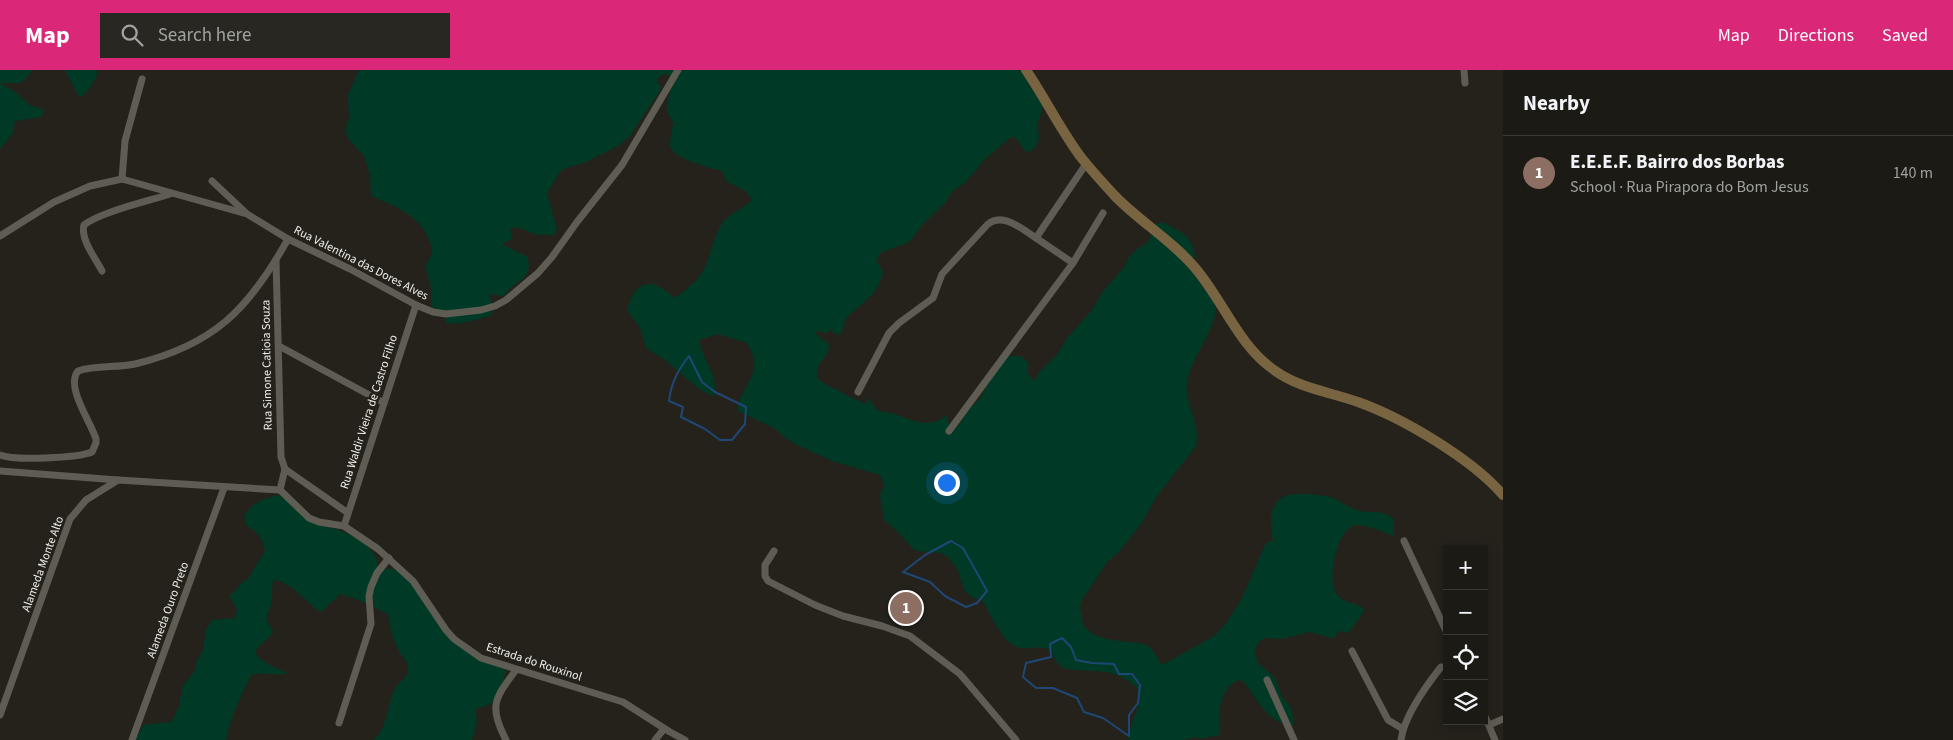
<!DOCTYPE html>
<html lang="en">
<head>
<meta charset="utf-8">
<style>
  body { margin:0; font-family:"Source Sans 3",sans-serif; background:#282722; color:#f1f3f6 }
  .controls { position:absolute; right:15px; bottom:15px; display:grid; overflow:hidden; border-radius:0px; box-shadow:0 2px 12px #0003 }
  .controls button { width:45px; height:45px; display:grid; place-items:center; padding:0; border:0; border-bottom:1px solid #393834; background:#1b1a14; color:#f1f3f6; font:25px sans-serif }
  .you { position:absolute; left:946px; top:412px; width:18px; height:18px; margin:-12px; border:4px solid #fff; border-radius:50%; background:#1a73e8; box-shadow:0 0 0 8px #1a73e833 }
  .badge { display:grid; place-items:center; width:32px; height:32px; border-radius:50%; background:#db2777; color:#fff; font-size:16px; font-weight:700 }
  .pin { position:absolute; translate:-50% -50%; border:2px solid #fff; box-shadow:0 1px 5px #0006 }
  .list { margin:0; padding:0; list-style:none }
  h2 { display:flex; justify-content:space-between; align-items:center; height:65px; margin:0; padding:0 20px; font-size:21px }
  h2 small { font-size:16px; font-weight:400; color:#a0a1a0 }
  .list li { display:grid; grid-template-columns:32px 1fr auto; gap:15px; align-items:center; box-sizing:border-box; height:75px; padding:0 20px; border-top:1px solid #393834 }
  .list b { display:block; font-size:19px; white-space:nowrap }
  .list p { margin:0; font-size:16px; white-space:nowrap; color:#a0a1a0 }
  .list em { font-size:16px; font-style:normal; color:#a0a1a0 }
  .icon { flex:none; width:28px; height:28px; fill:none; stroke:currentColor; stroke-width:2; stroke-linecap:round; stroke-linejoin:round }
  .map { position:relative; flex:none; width:1503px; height:670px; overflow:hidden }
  header { display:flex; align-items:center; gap:30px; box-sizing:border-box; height:70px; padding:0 25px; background:#db2777; color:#fff }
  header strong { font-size:24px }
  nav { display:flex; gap:28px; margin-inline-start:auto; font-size:18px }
  .search { width:350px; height:45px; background:#282722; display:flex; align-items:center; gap:12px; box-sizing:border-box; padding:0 18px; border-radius:0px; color:#a0a1a0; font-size:19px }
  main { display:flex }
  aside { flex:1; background:#1b1a14 }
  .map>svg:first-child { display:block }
  .green { fill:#003a26 }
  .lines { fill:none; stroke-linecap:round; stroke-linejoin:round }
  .stream { stroke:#1f4776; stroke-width:2 }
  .street { stroke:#5f5c54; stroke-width:7 }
  .secondary { stroke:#786440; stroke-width:10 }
  .labels { text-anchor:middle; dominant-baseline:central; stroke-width:5; stroke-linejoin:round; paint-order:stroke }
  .street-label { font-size:12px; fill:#f1f0eb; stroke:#24221b }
</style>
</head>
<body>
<header>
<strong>Map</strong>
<div class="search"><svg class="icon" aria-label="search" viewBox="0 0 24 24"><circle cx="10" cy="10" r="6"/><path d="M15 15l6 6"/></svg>Search here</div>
<nav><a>Map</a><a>Directions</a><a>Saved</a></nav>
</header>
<main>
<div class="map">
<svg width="1503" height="670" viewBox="0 0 1503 670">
  <rect width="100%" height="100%" fill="#24221b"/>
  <!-- green -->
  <g class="green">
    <polygon points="0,0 33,0 21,13 0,13 18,24 29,35 42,39 44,41 41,47 15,51 13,63 0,79"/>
    <path d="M65 0H98C97 10 88 20 82 27L78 25Z"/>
    <path d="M359 0H1021L1024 7 1028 9 1030 18 1037 22 1045 31C1041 39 1041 47 1037 54 1039 65 1041 75 1030 82L1025 81 1015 67 1010 68 985 89 966 112 952 122 946 132 923 154 909 172 880 183 877 192 883 202C879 223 863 233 848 246 844 250 844 259 840 264L837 265 830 260 827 263 815 261 818 266 830 275C828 285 820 291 817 300 817 302 817 307 817 308 819 312 860 332 867 334V329L869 328C878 347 882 339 897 345 917 352 926 358 947 346L950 359 953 360 959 355 966 342 980 329 993 305 1008 286H1021L1029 294 1027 303 1034 311 1040 301 1056 286 1068 267 1092 240 1103 221 1125 196 1129 187 1137 179 1147 173 1157 154 1163 152C1180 162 1193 165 1195 187L1189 190C1190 195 1192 200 1194 205 1201 215 1212 225 1215 237 1219 253 1190 291 1187 312 1184 334 1201 353 1196 376L1157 426 1141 454 1119 482 1107 492 1082 530 1079 540 1082 541C1077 573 1124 570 1143 574 1151 575 1157 587 1161 594H1164L1214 566 1226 553 1241 530 1265 475 1268 472 1273 471C1267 441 1272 421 1307 424 1316 425 1325 425 1333 428 1340 431 1347 437 1354 439 1368 445 1382 438 1394 449V466C1383 462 1368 455 1356 455 1337 457 1327 509 1336 523 1344 535 1356 531 1365 540L1350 561 1346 563 1340 560 1335 567 1332 568 1310 562 1282 569 1266 568 1261 570 1256 577 1255 584 1258 593 1275 608 1282 627 1290 636 1294 649 1293 655C1271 657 1255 627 1244 612L1238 610C1217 621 1219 645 1220 665L1199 669 1197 667 1184 670H1128L1132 653 1138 637V619C1115 595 1092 604 1063 598L1055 590 1051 580C1038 575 1033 579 1021 578 1004 577 989 542 982 530L973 528 965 521 957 499 948 487 941 483 918 481 913 479 898 462 884 450 880 426 884 415 880 405 832 391 793 373 784 367 776 359 738 341C739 313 767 306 747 273L718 264 699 270C703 293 719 303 714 327L699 319 665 290 646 278 640 258 627 241C634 210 652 206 674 228 689 219 704 205 709 187 713 175 716 161 724 151 731 143 744 138 752 130L745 121 726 111 722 101C710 98 673 89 670 76 669 69 673 61 673 53 672 47 667 45 667 39 667 26 675 18 669 5L664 4 658 8 657 11 661 17 659 22 630 66 618 76 586 92 563 99 560 102 547 123 557 159 554 165H538L517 157 510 159 512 169 504 173 503 175 528 187C532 214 517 206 504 226L489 224C490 232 497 238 490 246 475 250 462 255 446 253L445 247 431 236V218L425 195C433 187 433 180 429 170 419 145 395 136 371 126L370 105 364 86 349 70 345 61 349 47 348 25Z"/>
    <path d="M279 425 326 456 347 463 364 473 375 485 379 499H394L401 503 407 508 442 557 471 581 501 596 506 601C499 621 499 637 475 638L477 652 472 670H373C388 658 387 636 394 620 398 612 409 608 408 598 408 590 402 588 399 581 392 570 390 556 388 544L359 530 340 524 321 542C305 533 293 512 273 510L271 535 266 549 273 562C268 571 258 574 255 583 260 591 279 600 288 603 276 607 264 601 251 605 241 626 230 647 226 670H135L143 655 171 652 177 642 176 640 179 638 182 617 195 600 197 590 203 581 206 559 212 550 235 548 237 539 229 526 241 514V512L247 510 265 481C263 468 257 462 246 455L244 446C253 432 264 428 279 425Z"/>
  </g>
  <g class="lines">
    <!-- stream -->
    <g class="stream">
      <path d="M689 286 702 312 715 322 746 337 745 354 732 370H720L705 359 681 347 683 337 669 331C671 313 678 300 689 286Z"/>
      <polygon points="951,471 963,478 987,521 977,533 966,537 945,526 930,512 903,502 925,485"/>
      <polygon points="1062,568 1071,577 1076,590 1092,593 1114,594 1119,604 1132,604 1140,615 1138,633 1129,645 1129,666 1103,648 1084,642 1077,628 1053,618 1036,618 1023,607 1026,593 1051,587 1050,574"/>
    </g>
    <!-- street -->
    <g class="street">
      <polyline points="1464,0 1465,13"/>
      <polyline points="122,109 125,71 142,9"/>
      <polyline points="212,111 246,143"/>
      <polyline points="0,166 54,132 90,116 122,109 247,144 288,169 350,199 416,235 433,242 446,244 481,240 495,236 506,230 538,203 552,187 577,152 622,95 678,0"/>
      <polyline points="1036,168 1073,193 1103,143"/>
      <polyline points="276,190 281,387 285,399 348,443"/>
      <path d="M102 201C96 189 80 169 84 155 100 142 149 131 170 124"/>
      <polyline points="279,276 384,333"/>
      <path d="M858 322 889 263 899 253 933 228 942 204 987 155C1002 141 1022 159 1036 168L1086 94"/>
      <polyline points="949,361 1073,193"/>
      <path d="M0 385C14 391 77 388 92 382L96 373V369C91 352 65 317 78 301 95 295 117 298 135 294 214 275 249 239 288 169"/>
      <polyline points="0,401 118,410"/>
      <polyline points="280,420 285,399"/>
      <polyline points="344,456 416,235"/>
      <polyline points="1404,471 1447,563"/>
      <polyline points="774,481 765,495 765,506 768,511 815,535 843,546 882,556 910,566 960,604 1016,670"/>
      <polyline points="1352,581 1388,650 1403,659"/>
      <polyline points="1267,610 1294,670"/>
      <polyline points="1484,644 1495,670"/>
      <polyline points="0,645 70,449 86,430 118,410 280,420 309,448 319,452 344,456 378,479 413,511 446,560 454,569 481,588 623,632 670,662 685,670"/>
      <polyline points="339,653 371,554 369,526 371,517 377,503 389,488"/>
      <polyline points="1489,655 1503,649"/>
      <polyline points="132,670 224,418"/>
      <path d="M506 670C489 636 494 629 516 600"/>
      <polyline points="655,670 664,659"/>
      <path d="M1401 670C1404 646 1426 616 1441 597H1447"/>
    </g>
    <!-- secondary -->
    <path class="secondary" d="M1026 0C1045 28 1060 59 1080 86 1091 100 1103 113 1115 126 1140 152 1173 171 1196 199 1223 231 1239 276 1274 300 1298 318 1330 322 1358 332 1403 348 1472 389 1503 425"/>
  </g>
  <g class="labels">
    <!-- street labels -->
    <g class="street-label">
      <text transform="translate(361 193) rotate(27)">Rua Valentina das Dores Alves</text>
      <text transform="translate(267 295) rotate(-91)">Rua Simone Catioia Souza</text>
      <text transform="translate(369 342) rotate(-72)">Rua Waldir Vieira de Castro Filho</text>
      <text transform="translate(43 494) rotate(-70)">Alameda Monte Alto</text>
      <text transform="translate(168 540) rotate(-70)">Alameda Ouro Preto</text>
      <text transform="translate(534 592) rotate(18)">Estrada do Rouxinol</text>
    </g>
  </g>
</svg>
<div class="controls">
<button>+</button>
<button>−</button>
<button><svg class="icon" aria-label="locate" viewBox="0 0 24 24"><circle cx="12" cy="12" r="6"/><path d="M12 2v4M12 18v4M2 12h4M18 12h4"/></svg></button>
<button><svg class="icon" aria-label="layers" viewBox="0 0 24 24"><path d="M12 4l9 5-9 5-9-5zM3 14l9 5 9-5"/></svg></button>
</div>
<div class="you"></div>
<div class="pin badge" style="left:906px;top:538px;background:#8d6e63">1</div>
</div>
<aside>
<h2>Nearby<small></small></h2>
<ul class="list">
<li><span class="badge" style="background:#8d6e63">1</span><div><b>E.E.E.F. Bairro dos Borbas</b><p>School · Rua Pirapora do Bom Jesus</p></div><em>140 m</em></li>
</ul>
</aside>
</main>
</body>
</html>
